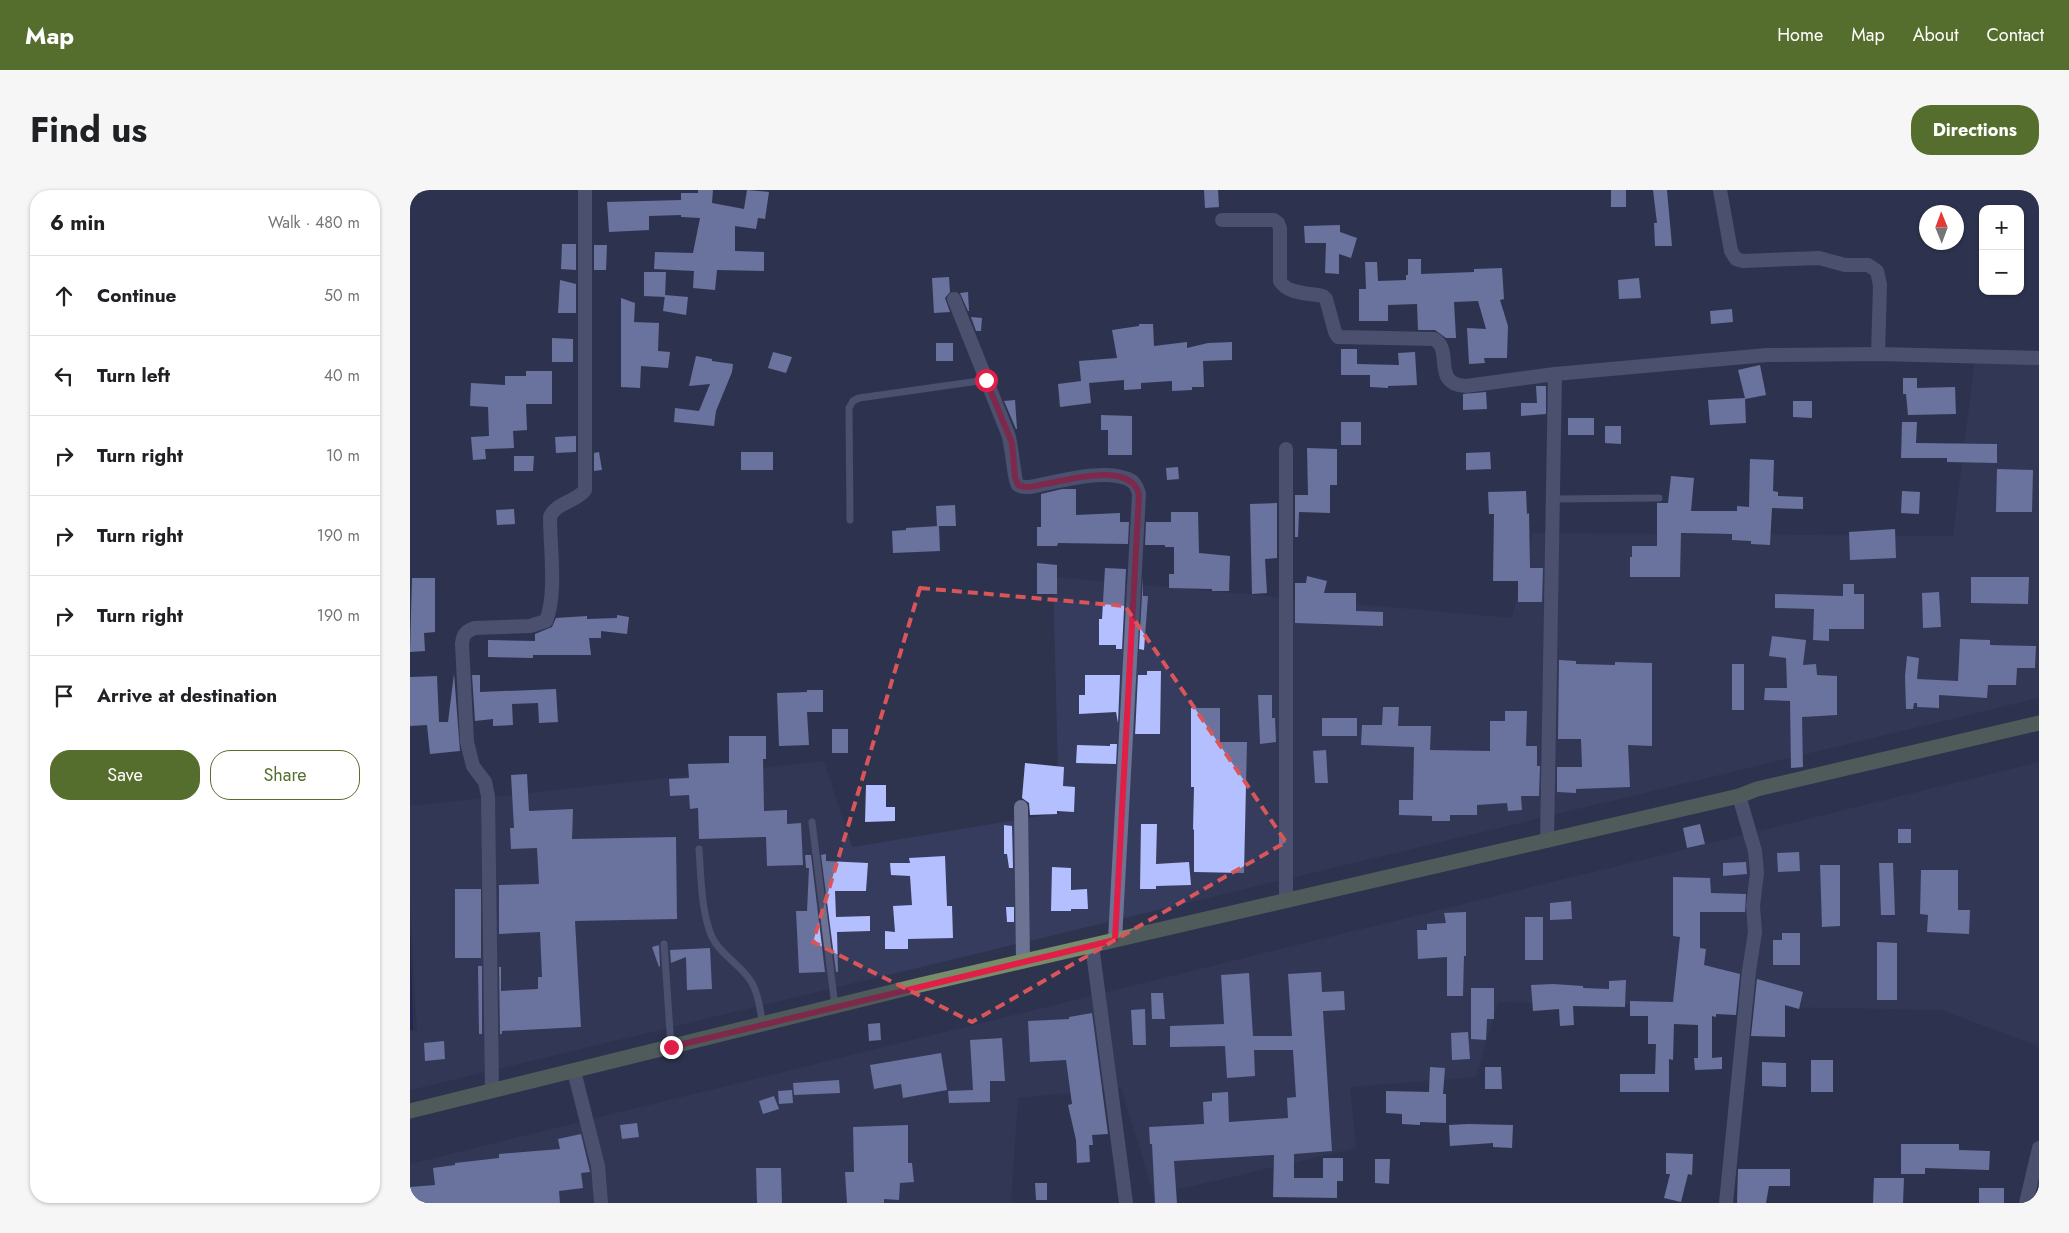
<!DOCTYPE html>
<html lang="en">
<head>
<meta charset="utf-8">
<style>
  body { margin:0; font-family:Jost,sans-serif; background:#f6f6f6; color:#202124 }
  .controls { position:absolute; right:15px; top:15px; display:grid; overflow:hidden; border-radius:10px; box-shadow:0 1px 4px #0004 }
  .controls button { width:45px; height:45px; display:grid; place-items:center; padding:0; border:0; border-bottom:1px solid #e0e0e0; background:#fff; color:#202124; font:25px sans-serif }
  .compass { position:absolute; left:1509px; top:15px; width:45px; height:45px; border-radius:50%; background:#fff; box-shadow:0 1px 4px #0004; rotate:359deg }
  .stop { position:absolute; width:15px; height:15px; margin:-11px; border:4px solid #e11d48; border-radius:50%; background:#fff }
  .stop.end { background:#e11d48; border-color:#fff; box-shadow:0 1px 5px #0008 }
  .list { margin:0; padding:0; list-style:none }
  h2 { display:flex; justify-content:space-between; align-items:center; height:65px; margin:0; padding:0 20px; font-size:21px }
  h2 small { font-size:16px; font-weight:400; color:#757577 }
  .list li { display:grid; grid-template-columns:32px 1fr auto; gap:15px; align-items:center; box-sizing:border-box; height:80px; padding:0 20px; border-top:1px solid #e0e0e0 }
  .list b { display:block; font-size:19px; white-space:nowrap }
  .list em { font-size:16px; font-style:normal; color:#757577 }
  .actions { display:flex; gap:10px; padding:15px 20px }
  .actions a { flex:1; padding:11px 0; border:1px solid #566e2d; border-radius:20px; text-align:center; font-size:18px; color:#566e2d }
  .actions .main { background:#566e2d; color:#fff }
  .icon { flex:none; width:28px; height:28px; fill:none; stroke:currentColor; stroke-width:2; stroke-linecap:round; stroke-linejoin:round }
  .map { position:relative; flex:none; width:1629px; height:1013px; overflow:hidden; border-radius:20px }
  header { display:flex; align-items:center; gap:30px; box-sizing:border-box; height:70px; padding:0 25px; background:#566e2d; color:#fff }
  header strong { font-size:24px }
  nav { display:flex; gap:28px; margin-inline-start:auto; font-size:18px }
  .intro { display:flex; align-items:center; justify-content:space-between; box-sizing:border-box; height:120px; padding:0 30px }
  h1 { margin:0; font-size:35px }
  .button { padding:12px 22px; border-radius:20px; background:#566e2d; color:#fff; font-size:18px; font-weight:700 }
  main { display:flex; gap:30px; padding:0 30px }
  aside { flex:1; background:#fff; border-radius:20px; box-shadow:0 1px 4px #0004 }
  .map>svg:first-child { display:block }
  .built { fill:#363c5e }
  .water { fill:#171757 }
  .building { fill:#b3bffe }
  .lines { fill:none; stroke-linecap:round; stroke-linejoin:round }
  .service { stroke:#6d7392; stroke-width:7 }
  .minor { stroke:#6d7392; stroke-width:14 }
  .primary { stroke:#778c69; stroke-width:15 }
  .route { stroke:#e11d48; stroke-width:6 }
  .marked { fill:none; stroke:#d8565a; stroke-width:4; stroke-dasharray:10 6; stroke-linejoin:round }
</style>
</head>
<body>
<header>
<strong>Map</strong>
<nav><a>Home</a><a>Map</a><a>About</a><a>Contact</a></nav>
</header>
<div class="intro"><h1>Find us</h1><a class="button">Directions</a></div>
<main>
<aside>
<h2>6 min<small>Walk · 480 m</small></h2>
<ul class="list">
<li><svg class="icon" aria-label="ahead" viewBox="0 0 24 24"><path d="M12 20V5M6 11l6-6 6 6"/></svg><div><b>Continue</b></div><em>50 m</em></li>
<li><svg class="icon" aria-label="left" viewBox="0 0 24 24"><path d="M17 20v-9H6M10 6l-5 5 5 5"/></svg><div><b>Turn left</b></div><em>40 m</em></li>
<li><svg class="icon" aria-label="right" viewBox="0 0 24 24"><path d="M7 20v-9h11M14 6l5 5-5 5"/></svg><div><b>Turn right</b></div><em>10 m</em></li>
<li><svg class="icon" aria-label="right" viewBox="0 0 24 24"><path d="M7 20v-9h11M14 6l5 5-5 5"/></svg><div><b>Turn right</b></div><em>190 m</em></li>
<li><svg class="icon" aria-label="right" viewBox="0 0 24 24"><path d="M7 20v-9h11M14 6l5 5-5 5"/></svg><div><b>Turn right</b></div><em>190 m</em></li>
<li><svg class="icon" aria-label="arrive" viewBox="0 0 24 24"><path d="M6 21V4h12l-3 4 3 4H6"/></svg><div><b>Arrive at destination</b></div></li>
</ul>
<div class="actions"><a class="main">Save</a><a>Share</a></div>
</aside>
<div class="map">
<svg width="1629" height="1013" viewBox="0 0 1629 1013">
  <rect width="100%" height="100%" fill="#2e334e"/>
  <!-- built -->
  <g class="built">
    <polygon points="1566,161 1629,162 1629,508 0,900 0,841 7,841 0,706 0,616 414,571 442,657 649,623 643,387 1102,428 1123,343 1543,346"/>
    <polygon points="1629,572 1629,856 1531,820 1088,812 1066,887 940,897 946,958 744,1005 711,898 608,908 601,1013 0,1013 0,974"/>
  </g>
  <!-- water -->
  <polygon class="water" points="0,728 3,840 0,840"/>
  <!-- building -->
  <g class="building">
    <polygon points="288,0 303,0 302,13 334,19 337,0 359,2 355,29 348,28 346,39 325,36 325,61 354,62 354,81 307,80 305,100 283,98 284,81 244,79 245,62 283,63 290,28 271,27 271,25 239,26 239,40 199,42 197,12 271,10 271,3 288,3"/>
    <polygon points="794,0 808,0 809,17 795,18"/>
    <rect x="1201" y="0" width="15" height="17"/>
    <polygon points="1243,0 1257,0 1262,56 1245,56 1244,33 1247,33"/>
    <polygon points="930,35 930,42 947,48 941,68 929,64 929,84 915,83 916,53 895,53 894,36"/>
    <polygon points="152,54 166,54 166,80 151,79"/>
    <polygon points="184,55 197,55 196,80 184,80"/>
    <polygon points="998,69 1011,69 1011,84 1064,82 1064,79 1092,78 1094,109 1090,110 1098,136 1097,168 1074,168 1075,173 1059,174 1057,138 1076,139 1068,111 1044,112 1046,148 1036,148 1025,140 1008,140 1007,114 978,115 978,131 949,131 949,99 956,99 955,72 967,72 968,91 996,90 996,85 998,85"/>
    <polygon points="234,82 256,82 255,107 234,106"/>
    <polygon points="539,87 540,102 535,108 540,122 524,123 522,88"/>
    <polygon points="1229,88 1231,108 1209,109 1208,90"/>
    <polygon points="150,90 166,94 166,123 148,123"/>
    <polygon points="558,102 559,121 558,121 550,103"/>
    <polygon points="255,105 278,107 276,125 253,121"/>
    <polygon points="211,108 225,113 224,132 249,133 248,161 260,162 258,178 231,176 230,198 211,197"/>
    <polygon points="1322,119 1323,132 1301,134 1300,121"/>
    <polygon points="561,127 572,128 571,141 566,141"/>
    <polygon points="729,134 743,134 744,156 777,152 777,158 798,153 822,152 822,170 793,171 794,197 782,197 782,200 762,201 762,191 731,193 731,199 714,200 714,190 679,193 681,213 650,217 648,194 671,191 669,171 707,168 702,140 729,136"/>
    <polygon points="142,148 163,149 163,172 142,172"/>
    <rect x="526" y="153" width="17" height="18"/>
    <polygon points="931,159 947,159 947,174 989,175 988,163 1005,162 1007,195 978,196 978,198 960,197 960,185 931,185"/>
    <polygon points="363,162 382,167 376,183 358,178"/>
    <polygon points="286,166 302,169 302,171 323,174 322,182 306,221 304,236 264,232 265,218 289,221 300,194 279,196"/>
    <polygon points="1350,175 1356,205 1335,209 1336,233 1300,235 1298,210 1335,208 1328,180"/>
    <polygon points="116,181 142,181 142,214 116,214 117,240 103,241 104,258 75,259 76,269 63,270 61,247 79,246 78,217 60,216 61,193 95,195 95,186 116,186"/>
    <polygon points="1493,188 1507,188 1507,198 1545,197 1546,224 1498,225 1496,204 1493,204"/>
    <polygon points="1126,196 1136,196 1136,224 1111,226 1111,213 1127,213"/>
    <polygon points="1076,202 1077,219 1053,220 1053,204"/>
    <polygon points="605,210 607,239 606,239 594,211"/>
    <polygon points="1383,211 1402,211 1402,228 1383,227"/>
    <polygon points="691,225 722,226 722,265 698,265 698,240 691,240"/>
    <rect x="1158" y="228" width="26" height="17"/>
    <rect x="931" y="232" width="20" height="23"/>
    <polygon points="1492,232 1507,232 1506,253 1587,254 1587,273 1537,272 1537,268 1491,268"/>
    <polygon points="1195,236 1211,236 1211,254 1195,253"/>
    <polygon points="166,246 166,262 146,263 145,247"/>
    <polygon points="897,258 927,259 927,295 920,295 920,323 889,322 888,347 885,347 885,305 898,305"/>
    <polygon points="189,262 192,280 184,281 184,263"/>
    <rect x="331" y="262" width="32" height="18"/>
    <polygon points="1080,262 1081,279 1056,280 1056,263"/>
    <polygon points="104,266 124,266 123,281 104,281"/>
    <polygon points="1340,269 1364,270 1363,301 1368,302 1368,306 1393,307 1393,319 1362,318 1360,355 1341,354 1341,351 1322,350 1322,344 1271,343 1270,387 1220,387 1220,367 1222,367 1222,356 1247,356 1247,313 1258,313 1261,286 1284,288 1281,321 1327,321 1327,316 1339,317"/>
    <polygon points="768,277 769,289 757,290 756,278"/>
    <polygon points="1587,279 1623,280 1622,322 1586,322"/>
    <polygon points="652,299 666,299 666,325 710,323 710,332 719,332 718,354 648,353 647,356 627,356 627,337 631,337 631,304"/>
    <polygon points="1116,301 1117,324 1119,323 1120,378 1133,378 1132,412 1108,412 1108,391 1083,391 1084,324 1079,324 1078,302"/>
    <polygon points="1492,301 1510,302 1509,324 1491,323"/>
    <polygon points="867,313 867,368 855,369 857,403 842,404 840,314"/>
    <polygon points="545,315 546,336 527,336 526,316"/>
    <polygon points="104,319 105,334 87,335 86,320"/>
    <polygon points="761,322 788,322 789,363 820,366 819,401 802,401 802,399 759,398 759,384 764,384 764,357 755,357 755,355 735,355 736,332 761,332"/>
    <polygon points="529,336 530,361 483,363 482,341 496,340 496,338"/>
    <polygon points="1485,339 1486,368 1440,370 1439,342"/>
    <polygon points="627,373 647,375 647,404 627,404"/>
    <polygon points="695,378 716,379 712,459 706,459 706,455 689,455 689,429 692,429"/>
    <polygon points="897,386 917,391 914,403 946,403 946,421 973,422 973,436 885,433 885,393 896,393"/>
    <polygon points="733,387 733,406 738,406 734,460 729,459"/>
    <polygon points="1561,387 1619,387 1618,414 1561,413"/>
    <polygon points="2,388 25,388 25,442 14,443 15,461 0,462"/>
    <polygon points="1433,394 1444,394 1444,404 1454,404 1454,439 1419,439 1419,451 1403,450 1404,419 1365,418 1365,404 1433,406"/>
    <polygon points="1529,402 1531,437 1513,438 1512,403"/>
    <polygon points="207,425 219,427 217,444 191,441 191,448 179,448 181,465 123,465 123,468 78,467 78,450 125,451 125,444 142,437 146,428 177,426 177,429 207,428"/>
    <polygon points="1362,446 1396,450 1393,475 1406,474 1407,485 1427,486 1427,525 1392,527 1393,577 1381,578 1380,511 1354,510 1355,498 1377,498 1376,468 1359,466"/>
    <polygon points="1550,449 1580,450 1580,455 1626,456 1625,478 1607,478 1606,495 1578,495 1577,508 1529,505 1529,518 1507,517 1507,513 1504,513 1503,519 1496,519 1495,486 1497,466 1509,468 1507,489 1548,491"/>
    <polygon points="1149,470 1166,471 1166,474 1205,475 1205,472 1242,473 1242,556 1218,555 1220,597 1166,599 1166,603 1147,602 1147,577 1172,577 1171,549 1148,549"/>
    <rect x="1322" y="474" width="12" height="46"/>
    <polygon points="737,481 751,481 750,544 725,544 725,546 728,485 737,485"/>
    <polygon points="44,484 50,561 20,564 17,535 0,536 0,487 27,486 29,532 38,532"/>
    <polygon points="62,485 70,485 70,502 146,499 148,532 129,533 128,513 102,514 103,535 83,536 83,529 65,531"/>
    <polygon points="675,485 710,485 708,533 706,522 669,524 669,505 675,505"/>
    <polygon points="397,500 413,500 413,522 397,522 399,555 369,556 367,503 397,502"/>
    <polygon points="848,505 862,505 862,528 865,528 866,552 850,554"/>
    <polygon points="973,517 989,517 988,536 1021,536 1020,560 1080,561 1080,531 1095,531 1095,521 1117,521 1116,556 1127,556 1127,576 1130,576 1129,606 1111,606 1112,620 1098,621 1097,613 1067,615 1067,625 1040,625 1040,631 1022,631 1022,626 989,625 989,610 1003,610 1004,557 951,555 952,535 972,535"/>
    <polygon points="781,518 810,518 810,552 837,552 834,683 784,682 784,640 783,639 784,597 781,597"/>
    <rect x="912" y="528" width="35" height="18"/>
    <rect x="422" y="539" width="16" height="24"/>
    <polygon points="319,546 356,546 356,569 353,569 354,621 377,620 377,634 391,633 393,675 357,676 356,647 289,649 288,618 280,619 279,605 260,606 259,589 279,588 278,574 319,573"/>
    <polygon points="700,554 707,554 706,574 666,573 667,555 700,556"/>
    <polygon points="916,560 918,593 905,593 903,561"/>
    <polygon points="615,573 654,577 653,596 665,597 664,622 647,621 647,624 620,625 619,613 612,608"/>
    <polygon points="117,584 119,621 163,619 162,649 266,647 267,729 165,731 171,837 92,841 92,844 90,844 89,777 91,777 91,801 128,799 128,787 132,787 130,742 89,744 89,695 129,694 127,658 101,659 100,638 104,638 101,585"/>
    <polygon points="456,595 476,595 476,617 485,617 485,631 455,632"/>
    <polygon points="731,634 747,634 746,674 779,672 781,695 746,696 746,699 730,699"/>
    <polygon points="1290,634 1295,654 1277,658 1273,638"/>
    <polygon points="594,635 602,636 603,678 599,678 597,664 594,664"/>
    <rect x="1488" y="639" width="13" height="14"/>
    <polygon points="1389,662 1390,681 1368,682 1367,663"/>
    <polygon points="416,664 416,671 458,673 456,701 425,701 426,727 460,726 460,741 427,742 428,782 426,782 411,665"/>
    <polygon points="395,665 401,665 415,782 389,783 386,721 397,721 399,678 396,678"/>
    <polygon points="535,666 537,716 542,716 543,748 498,749 498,759 475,759 475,741 485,742 483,716 502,715 500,686 481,685 480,673 500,673 499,668"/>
    <polygon points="1336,672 1337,684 1313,686 1313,673"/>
    <polygon points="1469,673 1483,673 1485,725 1471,725"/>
    <polygon points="1410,675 1430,675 1430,736 1412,737"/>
    <polygon points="642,677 661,678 661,700 677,699 678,719 661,719 661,721 641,721"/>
    <polygon points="1511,680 1548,680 1548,720 1560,720 1559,744 1517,742 1518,725 1510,724"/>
    <polygon points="1263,687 1300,688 1301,703 1336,704 1335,722 1290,722 1290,758 1296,759 1294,775 1330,784 1326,825 1306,824 1306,827 1302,826 1302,868 1312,867 1312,879 1285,880 1284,868 1288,868 1288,835 1264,834 1263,870 1259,869 1259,902 1210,902 1210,884 1245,884 1246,854 1238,854 1238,826 1220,826 1220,811 1263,812 1270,747 1263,746"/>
    <rect x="45" y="699" width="26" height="69"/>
    <polygon points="1161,711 1162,729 1140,730 1140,713"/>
    <polygon points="596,717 604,717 604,732 597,732"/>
    <polygon points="1056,722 1056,766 1054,766 1053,806 1037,806 1037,767 1008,769 1007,740 1017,740 1017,734 1036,733 1034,723"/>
    <rect x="1115" y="727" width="18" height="43"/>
    <polygon points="1372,743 1390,743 1390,775 1363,775 1363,750 1372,750"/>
    <polygon points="1467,752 1487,753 1487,810 1467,810"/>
    <polygon points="249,755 250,776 249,777 242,757"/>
    <polygon points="300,758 302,799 277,800 276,767 261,773 260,760"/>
    <polygon points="68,776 72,776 72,844 69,844"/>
    <polygon points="911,782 912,802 934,801 935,820 913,821 922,961 884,964 884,988 913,988 913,968 933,968 933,991 927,991 927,1008 863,1007 864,965 764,971 767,1013 745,1013 742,954 740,954 739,937 794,934 793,912 802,911 802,903 818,902 819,932 878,928 877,908 886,907 883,860 844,860 845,886 817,888 815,856 760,857 760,836 814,834 811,785 839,783 843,846 882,846 878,784"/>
    <polygon points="1347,789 1393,802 1389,819 1375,815 1375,847 1341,846"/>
    <polygon points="1216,790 1215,817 1163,816 1164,835 1150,836 1149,819 1123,821 1121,795 1143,794 1173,796 1173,798 1199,799 1199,791"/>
    <polygon points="1061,798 1084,798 1084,829 1077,829 1076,850 1061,849"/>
    <polygon points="741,803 753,803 755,829 742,829"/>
    <polygon points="735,819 736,855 723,855 721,820"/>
    <polygon points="682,823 698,944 682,945 683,955 679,955 680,972 667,973 666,950 658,915 662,914 656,870 620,872 618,831 659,829 659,827"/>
    <polygon points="470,833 471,850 459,851 458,834"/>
    <polygon points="1058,842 1060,869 1042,870 1041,843"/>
    <polygon points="592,848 595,891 580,891 580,912 539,913 538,901 563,900 560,850"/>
    <polygon points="34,851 35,869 15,871 14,853"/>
    <polygon points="531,863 537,900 493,908 491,894 464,899 460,875"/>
    <rect x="1401" y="870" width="22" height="32"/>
    <polygon points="1352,872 1376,873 1376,897 1352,896"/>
    <polygon points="1020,877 1035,878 1033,904 1036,904 1036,933 1010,932 1010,935 992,934 992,924 976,923 976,901 1019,902"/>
    <polygon points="1075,877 1091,877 1092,899 1075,899"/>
    <polygon points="429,890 430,903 384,905 383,893"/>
    <polygon points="382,900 383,913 369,914 368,901"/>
    <polygon points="364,906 369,919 353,924 349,911"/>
    <polygon points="227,933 229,947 212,949 210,935"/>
    <polygon points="1058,934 1103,935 1102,958 1083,957 1083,953 1040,956 1039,935"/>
    <polygon points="498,935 498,973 502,973 504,992 490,993 489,1010 474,1009 474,1013 437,1013 435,982 444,982 443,937"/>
    <polygon points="171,944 180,982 171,983 173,998 149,1001 150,1013 0,1013 0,997 25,995 23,978 45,975 45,973 89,968 89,964 150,959 148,949"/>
    <polygon points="1491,954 1549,954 1549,960 1580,961 1579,980 1515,978 1515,984 1491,984"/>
    <polygon points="1256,963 1283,964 1282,985 1278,984 1271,1012 1254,1008 1260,984 1256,984"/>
    <polygon points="965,969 980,969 979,994 965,993"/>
    <polygon points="346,978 371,978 372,1013 347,1013"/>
    <polygon points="1328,979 1380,979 1380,996 1359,996 1356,1013 1327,1013"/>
    <polygon points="1464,988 1494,988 1493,1013 1463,1013"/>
    <polygon points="625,993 637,993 637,1010 626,1010"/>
    <rect x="1569" y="998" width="25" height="15"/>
  </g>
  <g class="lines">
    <!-- service -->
    <g class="service">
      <polyline points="1143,309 1249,308"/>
      <polyline points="440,330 439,218 443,211 449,208 576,190"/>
      <polyline points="402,632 425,816"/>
      <path d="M289 659C291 686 291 722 302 747 311 766 332 775 342 793 349 805 350 821 353 834"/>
      <polyline points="254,754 261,856"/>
    </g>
    <!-- minor -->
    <g class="minor">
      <polyline points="1310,0 1321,61 1326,69 1333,71 1409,68 1435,75 1458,75 1467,81 1470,95 1468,164"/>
      <path d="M812 30H864L868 33 870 38V91C877 104 899 103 913 106L916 109 925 142 928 147 1024 149C1044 160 1021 195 1056 196L1145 184 1357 165 1468 164 1629 168"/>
      <path d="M544 109 598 244C602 254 604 291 608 295 612 298 616 297 620 297 647 292 693 278 718 289 725 292 727 297 729 304L705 750"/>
      <polyline points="611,617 613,771"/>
      <polyline points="1137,651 1145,184"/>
      <polyline points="876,710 876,259"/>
      <polyline points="682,755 716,1013"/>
      <polyline points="164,881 188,976 191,1013"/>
      <path d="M82 901 78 606 75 592 63 576 57 552 52 454C53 444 56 441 65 438L120 436 136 431C147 403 140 358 140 327 145 313 166 312 175 300V0"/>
      <polyline points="1316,1013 1339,781 1345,742 1343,716 1347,683 1345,661 1329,606"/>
      <polyline points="1616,1013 1629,958"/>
    </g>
    <!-- primary -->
    <polyline class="primary" points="0,921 510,795 1329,606 1347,599 1629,533"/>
  </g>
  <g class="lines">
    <!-- route -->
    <path class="route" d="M261 857 705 750 729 304C720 271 659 290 635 294 626 296 616 299 608 295L605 287 602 253 576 190"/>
  </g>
  <!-- marked area -->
  <path d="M0 0H1629V1013H0ZM510 398 715 416 876 652 562 832 403 752Z" fill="#2e334e" fill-opacity=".55" fill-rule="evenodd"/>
  <path class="marked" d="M510 398 715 416 876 652 562 832 403 752Z"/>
</svg>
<div class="controls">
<button>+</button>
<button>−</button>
</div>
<svg class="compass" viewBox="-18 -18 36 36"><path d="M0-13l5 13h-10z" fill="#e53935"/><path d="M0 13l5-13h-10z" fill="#757577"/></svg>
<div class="stop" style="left:576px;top:190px"></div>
<div class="stop end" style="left:261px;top:857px"></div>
</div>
</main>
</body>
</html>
